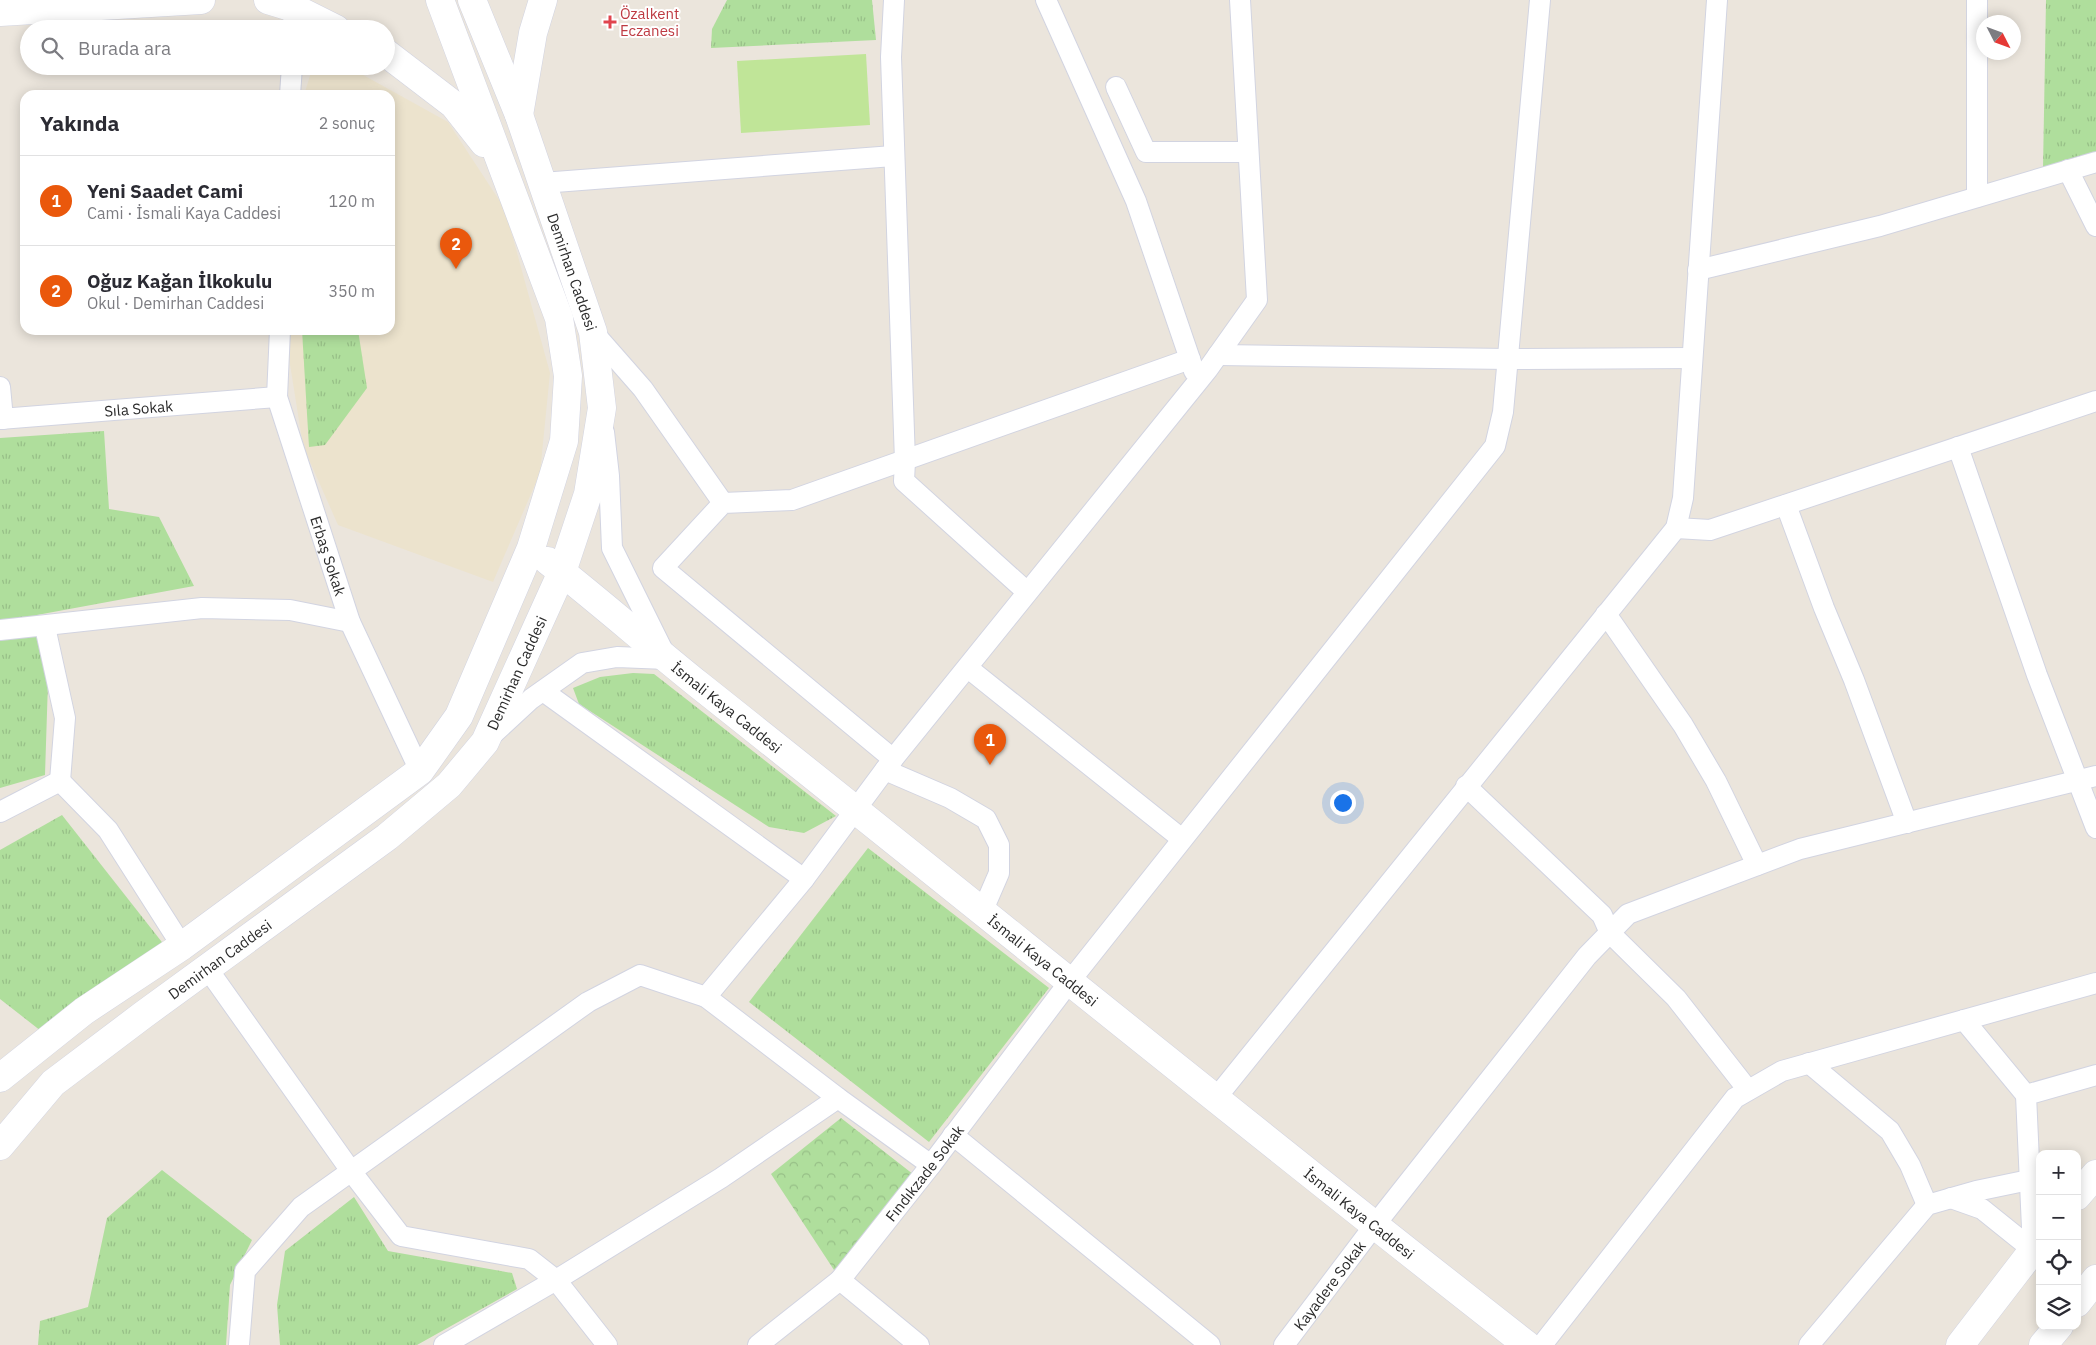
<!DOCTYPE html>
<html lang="tr">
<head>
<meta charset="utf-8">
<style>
  body { margin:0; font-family:"IBM Plex Sans",sans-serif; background:#f2f2f3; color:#2b2b33 }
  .controls { position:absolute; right:15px; bottom:15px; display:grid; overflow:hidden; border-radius:10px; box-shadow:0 2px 12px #0003 }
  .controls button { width:45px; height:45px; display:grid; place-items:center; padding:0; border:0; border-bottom:1px solid #e1e1e2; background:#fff; color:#2b2b33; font:25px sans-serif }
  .compass { position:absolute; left:1976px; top:15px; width:45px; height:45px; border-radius:50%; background:#fff; box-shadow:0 2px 12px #0003; rotate:132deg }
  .you { position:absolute; left:1342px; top:802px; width:18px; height:18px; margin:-12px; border:4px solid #fff; border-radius:50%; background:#1a73e8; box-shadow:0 0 0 8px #1a73e833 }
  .badge { display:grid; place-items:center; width:32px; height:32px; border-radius:50%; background:#ea580c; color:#fff; font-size:16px; font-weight:700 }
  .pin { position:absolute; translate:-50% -41px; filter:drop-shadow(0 1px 2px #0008) }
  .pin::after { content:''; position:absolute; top:26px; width:18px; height:15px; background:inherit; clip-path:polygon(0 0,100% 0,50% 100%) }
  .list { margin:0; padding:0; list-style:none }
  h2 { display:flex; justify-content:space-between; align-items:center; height:65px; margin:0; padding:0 20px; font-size:21px }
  h2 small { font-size:16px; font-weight:400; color:#7c7c81 }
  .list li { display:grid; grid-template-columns:32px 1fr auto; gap:15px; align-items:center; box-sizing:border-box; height:90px; padding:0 20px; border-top:1px solid #e1e1e2 }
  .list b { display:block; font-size:19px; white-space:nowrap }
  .list p { margin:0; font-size:16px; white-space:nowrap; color:#7c7c81 }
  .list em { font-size:16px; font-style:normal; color:#7c7c81 }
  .icon { flex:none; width:28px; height:28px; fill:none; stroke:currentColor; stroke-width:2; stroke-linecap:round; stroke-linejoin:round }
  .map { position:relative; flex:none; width:2096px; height:1345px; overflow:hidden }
  .search { position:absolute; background:#fff; box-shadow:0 2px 12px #0003; left:20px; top:20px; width:375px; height:55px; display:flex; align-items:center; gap:12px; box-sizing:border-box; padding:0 18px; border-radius:28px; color:#7c7c81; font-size:19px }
  .panel { position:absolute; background:#fff; box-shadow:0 2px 12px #0003; left:20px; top:90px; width:375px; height:245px; border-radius:15px }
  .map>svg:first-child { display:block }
  .education { fill:#ece3cd }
  .grass { fill:url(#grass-tufts) }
  .park { fill:url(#park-crowns) }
  .pitch { fill:#c0e598 }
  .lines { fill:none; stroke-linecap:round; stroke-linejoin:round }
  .street-casing { stroke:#d2d4e1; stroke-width:22 }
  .secondary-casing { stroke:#d2d4e1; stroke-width:29 }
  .street { stroke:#fff; stroke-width:20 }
  .secondary { stroke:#fff; stroke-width:28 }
  .health-dot { fill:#e0444e; stroke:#fff; stroke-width:2 }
  .labels { text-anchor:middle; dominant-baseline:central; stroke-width:4; stroke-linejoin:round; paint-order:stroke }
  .health-label { font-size:15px; fill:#be3a42; stroke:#fff; text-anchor:start }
  .street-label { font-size:15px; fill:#2a2a2a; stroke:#fff }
</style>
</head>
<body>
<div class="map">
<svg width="2096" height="1345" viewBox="0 0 2096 1345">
  <defs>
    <pattern id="grass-tufts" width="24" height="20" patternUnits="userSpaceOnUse" patternTransform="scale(1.25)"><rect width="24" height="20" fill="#afde9c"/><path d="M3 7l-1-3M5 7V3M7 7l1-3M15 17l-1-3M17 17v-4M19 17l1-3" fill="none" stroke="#97bf87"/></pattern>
    <pattern id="park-crowns" width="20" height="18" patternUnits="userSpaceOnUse" patternTransform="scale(1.25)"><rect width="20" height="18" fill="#afde9c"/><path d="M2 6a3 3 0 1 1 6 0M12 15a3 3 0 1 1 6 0" fill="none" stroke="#97bf87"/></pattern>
  </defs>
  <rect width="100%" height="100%" fill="#ebe5dc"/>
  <!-- education -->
  <polygon class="education" points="313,66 347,66 448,122 505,209 550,373 540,473 493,582 338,525 303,446 289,358 290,330 390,330 390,95 304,95"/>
  <!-- grass -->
  <g class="grass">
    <polygon points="727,0 872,0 876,40 711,48 712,29"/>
    <polygon points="2046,0 2096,0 2096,152 2043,168"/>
    <polygon points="302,330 358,330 367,388 325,445 309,447"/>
    <polygon points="104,431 109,509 159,517 194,586 37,615 48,682 45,775 0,788 0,438"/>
    <polygon points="633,673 654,674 836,816 804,833 769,827 579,704 573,688 600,677"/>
    <polygon points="62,815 165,946 41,1031 0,999 0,850"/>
    <polygon points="868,848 1049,988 929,1142 749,1002"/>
    <polygon points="162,1170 252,1240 230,1285 226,1345 38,1345 40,1321 88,1307 107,1218"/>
    <polygon points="354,1197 388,1251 512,1273 517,1289 417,1345 280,1345 277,1305 285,1251"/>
  </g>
  <!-- park -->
  <polygon class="park" points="841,1118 918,1178 836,1273 771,1174"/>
  <!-- pitch -->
  <polygon class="pitch" points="866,54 870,125 741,133 737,61"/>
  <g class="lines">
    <!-- street casing -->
    <g class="street-casing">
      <g id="street">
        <polyline points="894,0 891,57 905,461 904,481 1027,592"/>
        <polyline points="1046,0 1136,201 1194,371"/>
        <polyline points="1977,0 1977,197"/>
        <polyline points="293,29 294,8"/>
        <polyline points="1116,87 1146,152 1248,152"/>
        <polyline points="290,95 292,66"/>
        <polyline points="2068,170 2096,226"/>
        <polyline points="542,183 893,156"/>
        <polyline points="1698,270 1880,226 2096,162"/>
        <path id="s1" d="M280 330 277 397 350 622 420 771"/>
        <polyline points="593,332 643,389 723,503"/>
        <polyline points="1218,355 1508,359 1692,358"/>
        <polyline points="0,387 3,419"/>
        <path id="s2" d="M0 419 277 397"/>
        <polyline points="1958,447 2037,675 2096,828"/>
        <polyline points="1786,505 1824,608 1854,680 1907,823"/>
        <polyline points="1676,528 1710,530 2096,401"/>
        <polyline points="1606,614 1683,725 1716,781 1757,865"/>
        <polyline points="45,627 65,718 60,781"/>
        <polyline points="0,630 202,608 290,610 350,622"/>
        <polyline points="968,668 1182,839"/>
        <polyline points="543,691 804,879"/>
        <polyline points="492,735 531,699 582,663 617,657 667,659 612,548 609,476 604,432"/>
        <polyline points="893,759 663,568 723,503 792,500 1190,359"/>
        <polyline points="885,770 950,798 986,819 999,845 999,873 983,910"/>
        <polyline points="1466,786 1602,915 1610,933 1676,998 1748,1090"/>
        <polyline points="0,812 60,781 108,830 182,946"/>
        <polyline points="207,968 351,1171 401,1236 529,1259 556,1280 607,1345"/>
        <polyline points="1964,1020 2026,1095"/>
        <polyline points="1809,1063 1890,1131 1910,1165 1927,1205"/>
        <polyline points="1216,1098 1676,528 1683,498 1717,0"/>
        <polyline points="953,1135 1210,1345"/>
        <polyline points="931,1165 838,1098 706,997 804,879 893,759 1208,369 1257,300 1240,0"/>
        <polyline points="1951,1198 1982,1209 2033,1250"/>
        <polyline points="2039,1254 2033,1250 2026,1095 2096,1075"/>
        <polyline points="840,1280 919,1345"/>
        <polyline points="239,1345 245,1271 301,1207 588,1002 640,975 706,997"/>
        <polyline points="444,1345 556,1280 721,1178 838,1098"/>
        <path id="s3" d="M758 1345 840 1280 931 1165 1070 981 1495 446 1503 412 1540 0"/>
        <path id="s4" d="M1284 1345 1374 1226 1587 956 1628 914 1800 849 2096 776"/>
        <polyline points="1542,1345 1735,1098 1782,1071 2096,983"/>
        <polyline points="1809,1345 1927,1205 1976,1191 2029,1180"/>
      </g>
    </g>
    <!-- secondary casing -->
    <g class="secondary-casing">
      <g id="secondary">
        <polyline points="268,0 294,8 336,29"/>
        <polyline points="0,12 201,0"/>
        <polyline points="386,53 454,105 484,143"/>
        <polyline points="519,115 533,33 543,0"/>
        <path id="s5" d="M548 561C599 601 648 644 699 685 975 904 1249 1128 1527 1345"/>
        <polyline points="0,1078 84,1011 182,946 420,771 459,716 531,548 564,441 568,376 559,318 440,0"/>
        <path id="s6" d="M0 1146 53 1083 143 1015 387 837 449 785 485 742 562 572 588 494 602 408 593 332 519 115 472 0"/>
        <polyline points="2077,1196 2096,1174"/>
        <polyline points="2077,1303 2096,1279"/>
        <polyline points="1960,1345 2040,1241"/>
        <polyline points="2043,1345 2059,1326"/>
      </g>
    </g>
    <!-- street -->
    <use href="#street" class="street"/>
    <!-- secondary -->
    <use href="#secondary" class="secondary"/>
  </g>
  <!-- markers -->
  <path class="health-dot" d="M607.5 14.5h5v5h5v5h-5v5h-5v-5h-5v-5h5z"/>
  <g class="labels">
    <!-- health labels -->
    <g class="health-label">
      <text x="620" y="13">Özalkent<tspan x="620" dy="17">Eczanesi</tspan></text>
    </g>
    <!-- street labels -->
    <g class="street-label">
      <text transform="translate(572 272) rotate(71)">Demirhan Caddesi</text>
      <text stroke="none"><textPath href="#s2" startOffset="139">Sıla Sokak</textPath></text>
      <text stroke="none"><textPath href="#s1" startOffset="234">Erbaş Sokak</textPath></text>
      <text stroke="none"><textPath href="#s6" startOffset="710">Demirhan Caddesi</textPath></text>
      <text stroke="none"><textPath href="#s5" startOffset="231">İsmali Kaya Caddesi</textPath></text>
      <text stroke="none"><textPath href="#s6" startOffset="290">Demirhan Caddesi</textPath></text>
      <text stroke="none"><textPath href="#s5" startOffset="636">İsmali Kaya Caddesi</textPath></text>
      <text stroke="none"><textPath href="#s3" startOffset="241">Fındıkzade Sokak</textPath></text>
      <text stroke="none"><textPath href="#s5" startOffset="1041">İsmali Kaya Caddesi</textPath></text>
      <text stroke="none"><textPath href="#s4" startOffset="75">Kayadere Sokak</textPath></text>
    </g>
  </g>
</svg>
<div class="controls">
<button>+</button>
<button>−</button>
<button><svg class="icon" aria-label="locate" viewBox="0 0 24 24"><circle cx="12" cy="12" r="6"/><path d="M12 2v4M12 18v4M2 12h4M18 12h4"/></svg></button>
<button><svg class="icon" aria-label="layers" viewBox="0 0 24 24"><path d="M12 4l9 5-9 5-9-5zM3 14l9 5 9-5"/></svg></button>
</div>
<svg class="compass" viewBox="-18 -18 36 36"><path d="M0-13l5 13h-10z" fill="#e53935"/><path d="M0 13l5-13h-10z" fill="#7c7c81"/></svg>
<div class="you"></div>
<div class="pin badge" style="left:990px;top:765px">1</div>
<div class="pin badge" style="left:456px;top:269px">2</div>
<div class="search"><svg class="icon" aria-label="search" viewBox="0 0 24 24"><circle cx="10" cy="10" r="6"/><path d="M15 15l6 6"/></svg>Burada ara</div>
<section class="panel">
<h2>Yakında<small>2 sonuç</small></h2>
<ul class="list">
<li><span class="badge">1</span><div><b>Yeni Saadet Cami</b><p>Cami · İsmali Kaya Caddesi</p></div><em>120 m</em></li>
<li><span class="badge">2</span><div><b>Oğuz Kağan İlkokulu</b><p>Okul · Demirhan Caddesi</p></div><em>350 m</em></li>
</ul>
</section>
</div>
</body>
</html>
